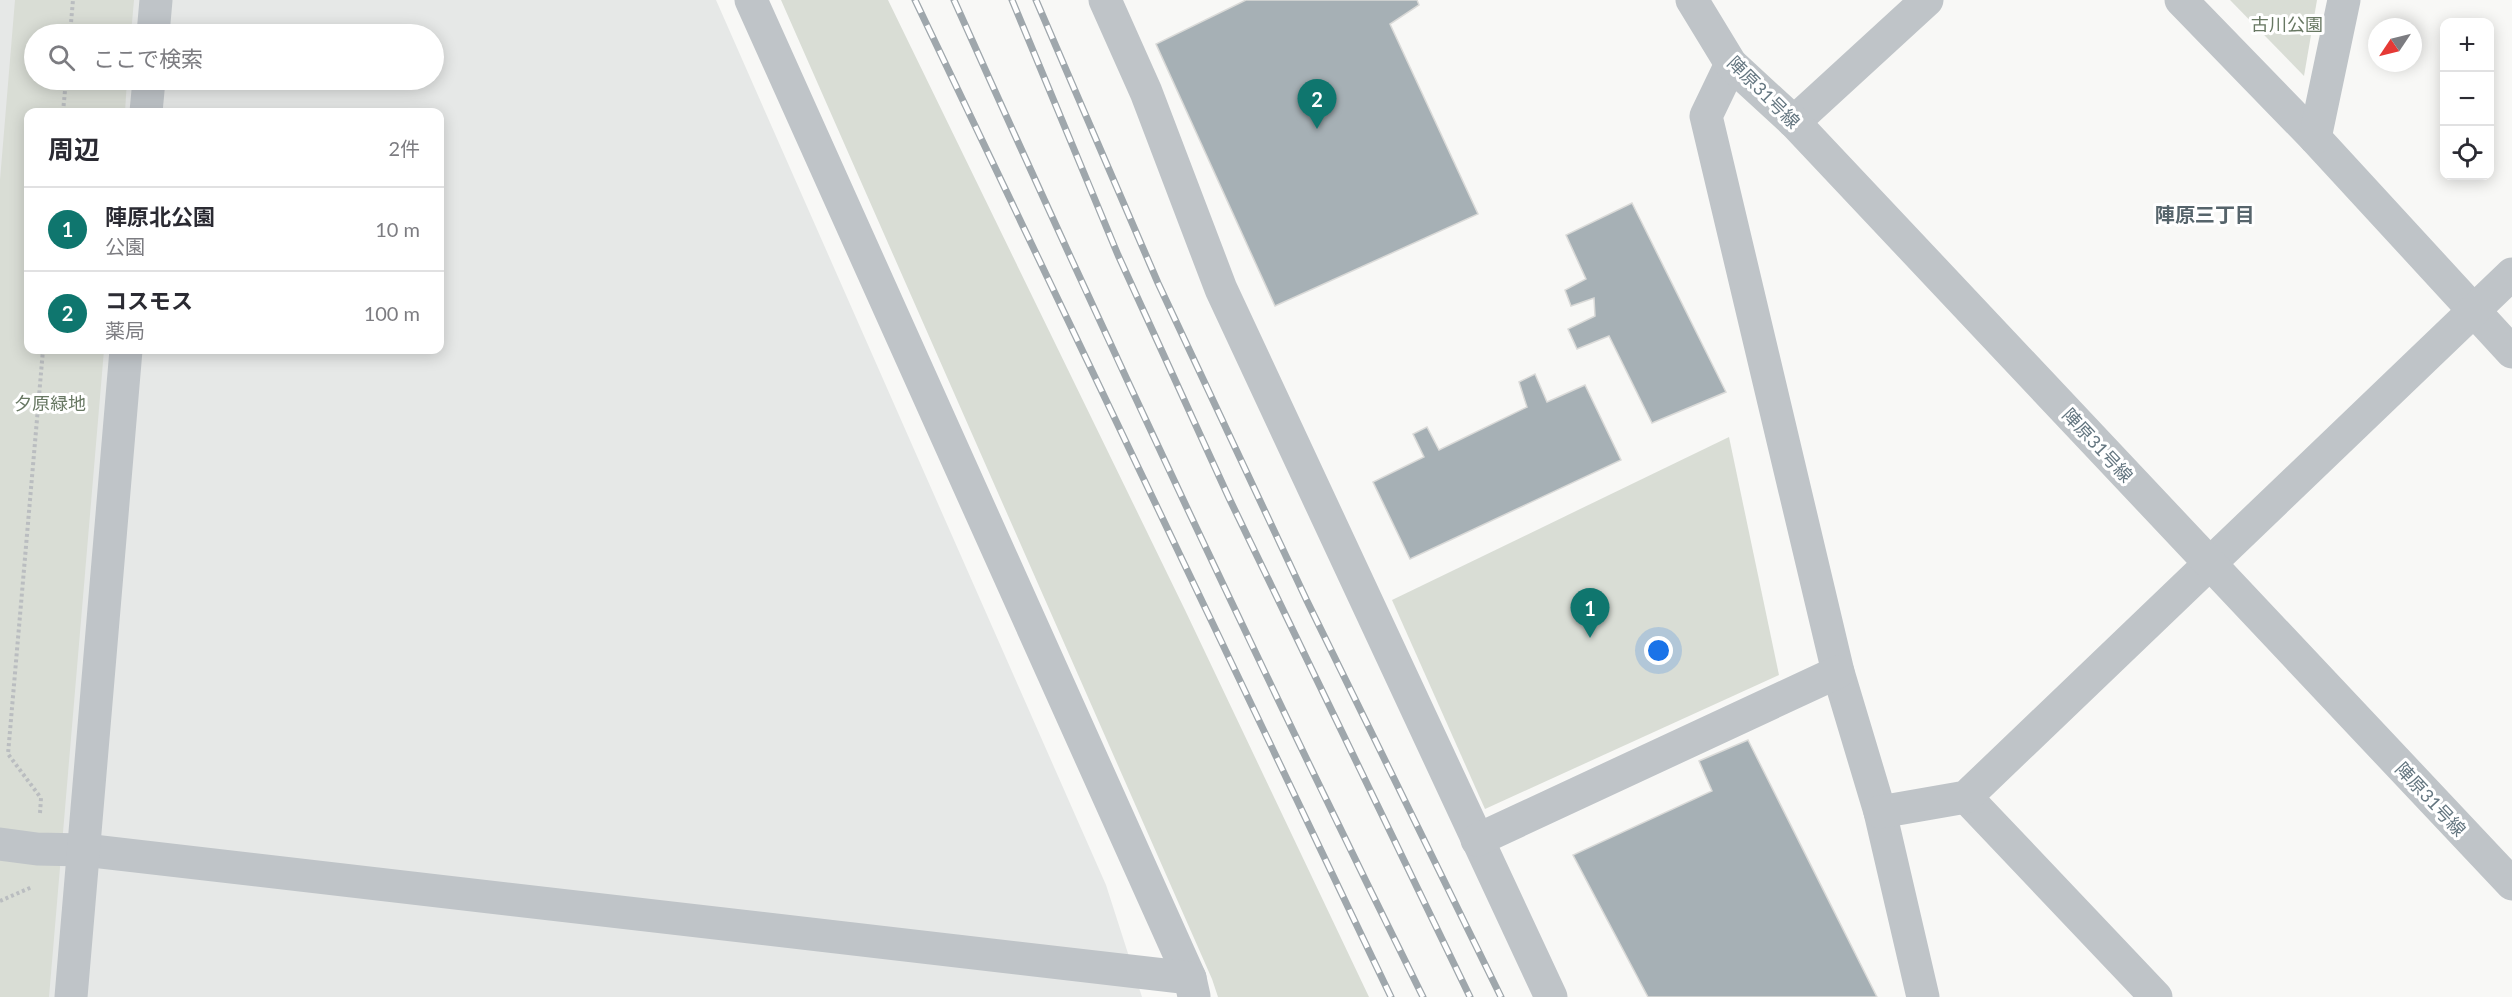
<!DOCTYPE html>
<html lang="ja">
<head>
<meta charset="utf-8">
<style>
  body { margin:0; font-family:Lato,"Noto Sans JP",sans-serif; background:#f2f2f3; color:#2b2b33 }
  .controls { position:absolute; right:18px; top:18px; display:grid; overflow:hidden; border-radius:12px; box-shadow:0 3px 15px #0003 }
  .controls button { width:54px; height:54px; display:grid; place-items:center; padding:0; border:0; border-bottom:2px solid #e1e1e2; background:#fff; color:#2b2b33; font:30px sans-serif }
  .compass { position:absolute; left:2368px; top:18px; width:54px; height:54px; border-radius:50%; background:#fff; box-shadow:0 3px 15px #0003; rotate:235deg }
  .you { position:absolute; left:1659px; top:651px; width:21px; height:21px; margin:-15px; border:4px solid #fff; border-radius:50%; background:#1a73e8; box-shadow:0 0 0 9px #1a73e833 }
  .badge { display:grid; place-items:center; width:39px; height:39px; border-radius:50%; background:#0f766e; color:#fff; font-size:20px; font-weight:700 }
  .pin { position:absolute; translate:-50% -50px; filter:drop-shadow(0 2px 3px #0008) }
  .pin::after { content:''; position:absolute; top:32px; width:21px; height:18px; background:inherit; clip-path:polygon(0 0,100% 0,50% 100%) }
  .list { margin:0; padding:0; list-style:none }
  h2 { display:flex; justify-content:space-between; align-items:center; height:78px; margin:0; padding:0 24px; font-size:26px }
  h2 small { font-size:20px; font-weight:400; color:#7c7c81 }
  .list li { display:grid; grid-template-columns:39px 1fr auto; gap:18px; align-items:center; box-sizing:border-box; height:84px; padding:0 24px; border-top:2px solid #e1e1e2 }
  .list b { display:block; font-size:22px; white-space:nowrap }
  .list p { margin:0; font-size:20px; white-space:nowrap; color:#7c7c81 }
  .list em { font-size:20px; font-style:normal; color:#7c7c81 }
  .icon { flex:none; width:33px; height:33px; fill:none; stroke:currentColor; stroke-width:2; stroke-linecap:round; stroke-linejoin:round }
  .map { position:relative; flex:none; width:2512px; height:997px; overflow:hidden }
  .search { position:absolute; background:#fff; box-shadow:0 3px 15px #0003; left:24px; top:24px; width:420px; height:66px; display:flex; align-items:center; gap:15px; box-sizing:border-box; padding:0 21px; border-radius:33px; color:#7c7c81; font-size:22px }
  .panel { position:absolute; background:#fff; box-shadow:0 3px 15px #0003; left:24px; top:108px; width:420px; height:246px; border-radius:12px }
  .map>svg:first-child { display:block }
  .built { fill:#e6e8e7; fill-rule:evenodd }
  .green { fill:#d9ddd5 }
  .building { fill:#a6b0b5; stroke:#dadad8; stroke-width:1.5 }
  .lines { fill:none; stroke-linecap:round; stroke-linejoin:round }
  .path { stroke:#babdc0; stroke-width:4; stroke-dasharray:3 3; stroke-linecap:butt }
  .minor { stroke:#bfc4c8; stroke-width:33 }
  .tertiary { stroke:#bfc4c8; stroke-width:33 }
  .rail-casing { stroke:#9fa7ac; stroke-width:7 }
  .rail { stroke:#fff; stroke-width:4.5; stroke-dasharray:14; stroke-linecap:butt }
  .labels { text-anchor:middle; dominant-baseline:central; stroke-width:6; stroke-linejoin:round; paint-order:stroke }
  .park-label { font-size:18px; fill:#687863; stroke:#fff }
  .street-label { font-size:18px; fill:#647680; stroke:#fff }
  .neighbourhood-label { font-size:20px; font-weight:bold; fill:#56646b; stroke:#fff }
</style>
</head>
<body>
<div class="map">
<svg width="2512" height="997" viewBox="0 0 2512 997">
  <rect width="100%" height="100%" fill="#f8f8f6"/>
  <!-- built -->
  <path class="built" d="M0 0H716L1106 885 1142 997H0ZM34 34H434V80H34ZM28 112H440V350H28Z"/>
  <!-- green -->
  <g class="green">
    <polygon points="15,0 134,0 131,34 34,34 34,80 127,80 125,112 28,112 28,350 104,350 49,997 0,997 0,180"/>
    <polygon points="781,0 888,0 1185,610 1369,997 1218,997 1212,979"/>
    <polygon points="2230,0 2317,0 2304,76"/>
    <polygon points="1729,437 1779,675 1485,809 1392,600"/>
  </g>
  <!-- building -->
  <g class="building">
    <polygon points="1246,0 1417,0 1419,5 1390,24 1478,214 1275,306 1156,44"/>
    <polygon points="1632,203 1726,392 1652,423 1609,336 1577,349 1568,329 1595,316 1594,298 1571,306 1565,290 1586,279 1566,235"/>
    <polygon points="1535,374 1547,402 1585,385 1621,460 1410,559 1373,482 1424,457 1413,434 1427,427 1439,450 1527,407 1519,382"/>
    <polygon points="1748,740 1877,997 1648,997 1573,855 1712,791 1699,761"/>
  </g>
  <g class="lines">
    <!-- path -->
    <g class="path">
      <polyline points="70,34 73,0"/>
      <polyline points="63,112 66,80"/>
      <polyline points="40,813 41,798 8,754 43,350"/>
      <polyline points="0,901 32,887"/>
    </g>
    <!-- minor -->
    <g class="minor">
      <polyline points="751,0 1190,978 1194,996"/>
      <polyline points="1105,0 1146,92 1221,289 1551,997"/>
      <polyline points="2181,0 2315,138 2512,352"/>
      <polyline points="153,34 156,0"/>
      <polyline points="1731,64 1706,116 1838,672 1880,812 1923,997"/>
      <polyline points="146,112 149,80"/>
      <polyline points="1794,122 1927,0"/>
      <polyline points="2315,138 2344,0"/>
      <polyline points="1966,797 2156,997"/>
      <polyline points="1880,812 1966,797 2512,274"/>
      <polyline points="1477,840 1838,672"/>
      <polyline points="0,844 37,849 84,850 1190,978"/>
      <polyline points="71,997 126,350"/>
    </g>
    <!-- tertiary -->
    <polyline class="tertiary" points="1692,0 1731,64 1794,122 2512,884"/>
    <!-- rail casing -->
    <g class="rail-casing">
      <g id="rail">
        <polyline points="915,0 1391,997"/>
        <path d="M954 0C1104 335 1260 668 1423 997"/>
        <polyline points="1012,0 1118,255 1229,498 1470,997"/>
        <polyline points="1036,0 1158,283 1307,601 1501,997"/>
      </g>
    </g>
    <!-- rail -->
    <use href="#rail" class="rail"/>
  </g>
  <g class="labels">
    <!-- park labels -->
    <g class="park-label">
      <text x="2287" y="24">古川公園</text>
      <text x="50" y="403">夕原緑地</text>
    </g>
    <!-- street labels -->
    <g class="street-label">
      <text transform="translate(1764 92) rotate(45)">陣原31号線</text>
      <text transform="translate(2098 445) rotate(47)">陣原31号線</text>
      <text transform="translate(2431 799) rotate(47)">陣原31号線</text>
    </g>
    <!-- neighbourhood labels -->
    <g class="neighbourhood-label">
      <text x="2205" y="214">陣原三丁目</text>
    </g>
  </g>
</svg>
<div class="controls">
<button>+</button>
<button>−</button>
<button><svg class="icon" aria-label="locate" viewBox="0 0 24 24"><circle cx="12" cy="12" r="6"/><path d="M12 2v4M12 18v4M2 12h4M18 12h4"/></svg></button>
</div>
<svg class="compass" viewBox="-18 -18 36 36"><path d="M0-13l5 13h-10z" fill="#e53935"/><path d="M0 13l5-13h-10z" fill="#7c7c81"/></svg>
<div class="you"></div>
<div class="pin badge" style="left:1590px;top:638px">1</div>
<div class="pin badge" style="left:1317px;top:129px">2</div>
<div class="search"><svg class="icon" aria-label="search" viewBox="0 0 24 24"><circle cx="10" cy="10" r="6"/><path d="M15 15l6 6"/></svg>ここで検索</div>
<section class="panel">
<h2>周辺<small>2件</small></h2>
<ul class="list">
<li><span class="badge">1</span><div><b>陣原北公園</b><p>公園</p></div><em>10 m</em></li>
<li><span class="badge">2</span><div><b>コスモス</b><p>薬局</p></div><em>100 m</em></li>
</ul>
</section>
</div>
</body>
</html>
